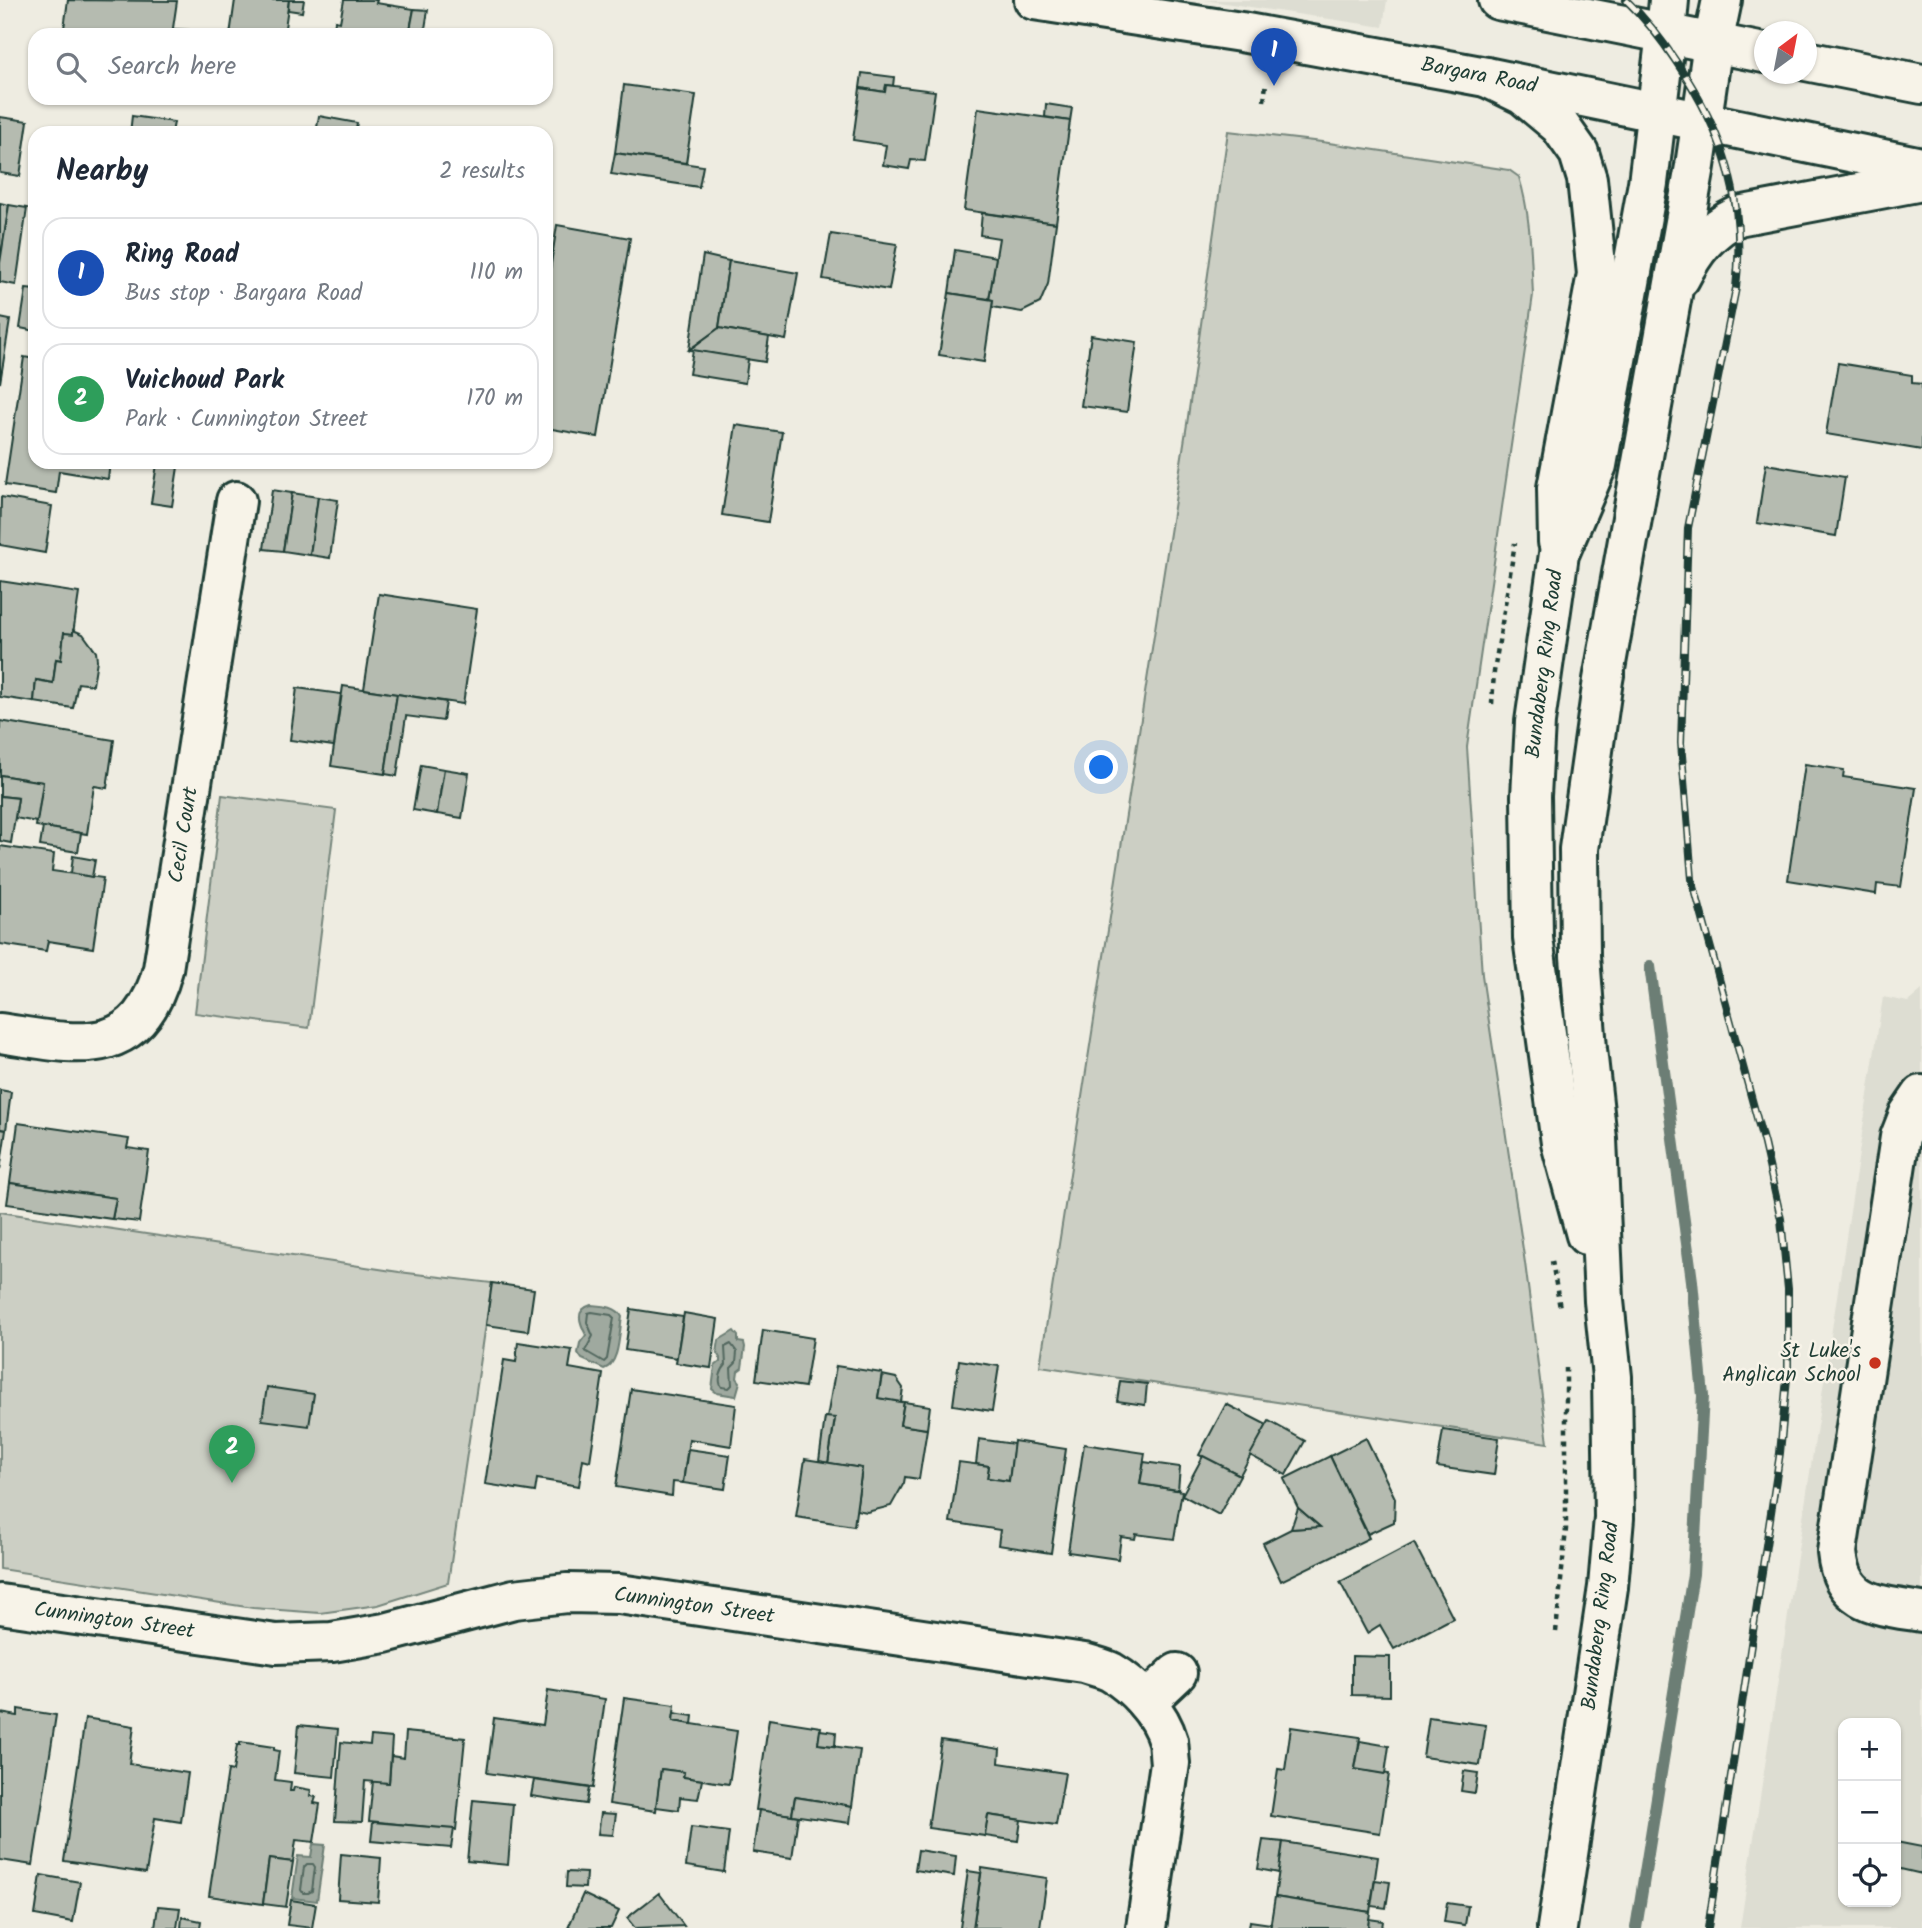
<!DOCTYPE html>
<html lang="en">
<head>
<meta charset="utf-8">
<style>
  body { margin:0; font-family:Kalam,sans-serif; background:#f2f2f3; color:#1f2937 }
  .controls { position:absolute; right:21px; bottom:21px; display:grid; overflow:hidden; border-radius:14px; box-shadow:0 2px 5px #0004 }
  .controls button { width:63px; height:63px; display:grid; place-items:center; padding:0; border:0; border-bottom:2px solid #e0e1e3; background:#fff; color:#1f2937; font:35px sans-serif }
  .compass { position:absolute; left:1754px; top:21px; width:63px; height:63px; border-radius:50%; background:#fff; box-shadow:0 2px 5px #0004; rotate:32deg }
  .you { position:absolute; left:1102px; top:768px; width:24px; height:24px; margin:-18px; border:5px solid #fff; border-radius:50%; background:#1a73e8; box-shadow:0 0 0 10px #1a73e833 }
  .badge { display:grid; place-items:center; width:46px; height:46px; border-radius:50%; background:#ea580c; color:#fff; font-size:23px; font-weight:700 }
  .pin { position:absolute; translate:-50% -58px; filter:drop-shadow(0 2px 4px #0008) }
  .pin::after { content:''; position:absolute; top:37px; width:24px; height:21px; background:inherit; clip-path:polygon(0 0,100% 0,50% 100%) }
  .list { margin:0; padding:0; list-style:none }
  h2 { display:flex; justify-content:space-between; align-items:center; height:91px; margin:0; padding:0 28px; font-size:30px }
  h2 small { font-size:23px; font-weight:400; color:#747a83 }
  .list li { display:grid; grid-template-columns:46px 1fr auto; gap:21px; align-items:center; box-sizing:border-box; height:112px; margin:0 14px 14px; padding:0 14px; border:2px solid #e0e1e3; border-radius:21px }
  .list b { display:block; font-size:26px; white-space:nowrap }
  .list p { margin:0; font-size:23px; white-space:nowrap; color:#747a83 }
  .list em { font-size:23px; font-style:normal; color:#747a83 }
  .icon { flex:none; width:38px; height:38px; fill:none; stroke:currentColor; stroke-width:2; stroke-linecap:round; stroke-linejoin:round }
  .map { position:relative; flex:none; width:1922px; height:1928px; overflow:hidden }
  .search { position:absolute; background:#fff; box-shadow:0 2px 5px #0004; left:28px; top:28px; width:525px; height:77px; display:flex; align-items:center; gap:18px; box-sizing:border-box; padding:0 24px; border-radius:21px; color:#747a83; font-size:26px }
  .panel { position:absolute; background:#fff; box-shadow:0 2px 5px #0004; left:28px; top:126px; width:525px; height:343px; border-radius:21px }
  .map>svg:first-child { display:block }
  .built { fill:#ddddd2; fill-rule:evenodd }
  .green { fill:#cccfc4; stroke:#76867c; stroke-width:2 }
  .water { fill:#9fa99f; stroke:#6c7e74; stroke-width:2 }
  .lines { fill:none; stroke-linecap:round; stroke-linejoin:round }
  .shore { stroke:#52685f; stroke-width:2 }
  .stream { stroke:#6c7e74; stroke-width:12 }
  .building { fill:#b5bbb0; stroke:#1f3d34; stroke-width:2 }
  .minor-casing { stroke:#1f3d34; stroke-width:44 }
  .tertiary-casing { stroke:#1f3d34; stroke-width:44 }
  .secondary-casing { stroke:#1f3d34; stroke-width:44 }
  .primary-casing { stroke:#1f3d34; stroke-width:44 }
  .path { stroke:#1f3d34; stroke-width:4.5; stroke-dasharray:5 5; stroke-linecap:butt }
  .minor { stroke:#f7f3e8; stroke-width:38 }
  .tertiary { stroke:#f7f3e8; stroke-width:38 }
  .secondary { stroke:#f7f3e8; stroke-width:38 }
  .primary { stroke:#f7f3e8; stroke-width:38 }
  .rail-casing { stroke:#1f3d34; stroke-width:8 }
  .rail { stroke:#f7f3e8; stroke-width:5; stroke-dasharray:16; stroke-linecap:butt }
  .poi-dot { fill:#c8321e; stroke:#f7f3e8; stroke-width:2.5 }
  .labels { text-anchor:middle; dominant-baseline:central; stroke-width:5; stroke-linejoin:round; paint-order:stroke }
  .street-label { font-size:21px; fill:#1f3d34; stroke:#f7f3e8 }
  .poi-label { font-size:21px; fill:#1f3d34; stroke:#f7f3e8; text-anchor:end }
</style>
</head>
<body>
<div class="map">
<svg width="1922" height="1928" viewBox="0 0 1922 1928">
  <rect width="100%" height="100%" fill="#eeece1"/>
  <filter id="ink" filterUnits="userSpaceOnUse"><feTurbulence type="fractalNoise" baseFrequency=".0143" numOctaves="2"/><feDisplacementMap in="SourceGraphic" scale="14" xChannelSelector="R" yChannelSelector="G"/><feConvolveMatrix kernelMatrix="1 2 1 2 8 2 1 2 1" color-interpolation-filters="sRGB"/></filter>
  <g filter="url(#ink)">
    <!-- built -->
    <g class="built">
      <polygon points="1205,0 1387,0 1383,27"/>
      <path d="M1922 990V1928H1740L1883 997 1908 1002ZM1843 1723H1896V1902H1843Z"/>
    </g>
    <!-- green -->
    <g class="green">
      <path d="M1228 131 1322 142 1509 170 1519 177C1531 216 1531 255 1533 295L1467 747 1482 975 1525 1263 1548 1443 1040 1366 1187 424Z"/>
      <polygon points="222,795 336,810 309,1028 195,1013"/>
      <polygon points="0,1212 399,1272 492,1283 448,1583 378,1605 320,1613 253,1608 0,1569"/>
    </g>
    <!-- water -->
    <g class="water">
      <path d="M591 1305C602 1306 617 1306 622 1317 619 1332 620 1364 604 1369L582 1359 578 1353 580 1343 586 1335C580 1323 574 1310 591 1305Z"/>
      <polygon points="734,1331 738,1336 738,1342 744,1343 745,1347 742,1368 738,1371 737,1378 740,1382 736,1396 717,1393 712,1389 715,1366 720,1362 720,1358 717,1353 719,1340"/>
      <polygon points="313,1844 325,1845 317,1901 292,1898 298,1856 311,1857"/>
    </g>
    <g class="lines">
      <!-- shore -->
      <g class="shore">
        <polygon points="592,1312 611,1315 614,1318 607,1359 604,1362 585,1351 593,1336 587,1322 588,1313"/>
        <path d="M731 1344 737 1352 736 1363 731 1368 732 1385 729 1388 722 1387C717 1381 721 1370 726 1365L725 1347Z"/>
        <polygon points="307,1864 313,1864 315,1867 312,1891 308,1893 303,1893 301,1890 304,1867"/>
      </g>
      <!-- stream -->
      <polyline class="stream" points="1636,1928 1693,1574 1703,1396 1692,1281 1650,966"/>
    </g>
    <!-- building -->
    <g class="building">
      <polygon points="68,0 177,1 172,35 63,35"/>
      <polygon points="235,0 289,0 284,35 230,35"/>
      <polygon points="289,0 304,0 302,12 288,10"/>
      <polygon points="344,0 377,0 376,3 414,9 409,35 333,35 335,21 340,22"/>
      <polygon points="414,9 428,10 424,35 409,35"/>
      <polygon points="173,29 190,30 190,35 172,35"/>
      <polygon points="862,73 894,77 893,86 886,85 885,92 860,88"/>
      <polygon points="624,85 696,95 686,163 615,153"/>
      <polygon points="886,85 935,91 925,161 911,160 909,169 883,165 886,145 853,140 860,88 885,92"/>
      <polygon points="1046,104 1072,108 1070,121 1045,117"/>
      <polygon points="978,108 1070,121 1056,223 964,210"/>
      <polygon points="132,116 174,122 172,133 130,133"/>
      <polygon points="319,116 357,123 355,133 316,133"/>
      <polygon points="0,117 28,121 20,176 0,173"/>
      <polygon points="242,124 296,131 295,133 241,133"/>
      <polygon points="615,153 703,166 699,187 611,174"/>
      <polygon points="0,203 9,205 0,263"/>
      <polygon points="9,205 27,208 16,285 0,282 0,263"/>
      <polygon points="982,213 1056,223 1048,284 1040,303 1022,312 992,307 993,300 989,299 999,238 980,235"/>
      <polygon points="557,225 630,238 598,437 546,428 546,296"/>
      <polygon points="831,234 897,244 889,290 823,279"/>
      <polygon points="955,250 996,257 989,299 949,293"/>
      <polygon points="703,255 729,261 719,328 689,350"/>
      <polygon points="729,261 798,273 786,340 719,328"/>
      <polygon points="26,289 35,290 35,331 20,328"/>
      <polygon points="949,293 993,300 984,362 939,355"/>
      <polygon points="0,318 10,320 0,383"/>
      <polygon points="719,328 769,337 765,362 689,350"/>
      <polygon points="1091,335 1137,342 1127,412 1081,406"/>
      <polygon points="693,350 748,359 745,383 689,374"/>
      <polygon points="24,357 35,359 35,462 110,462 108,479 59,471 56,493 5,485"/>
      <polygon points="1838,363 1912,375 1912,383 1922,384 1922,450 1826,434"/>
      <polygon points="736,425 782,432 768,522 722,515"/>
      <polygon points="157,464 178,467 172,506 151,503"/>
      <polygon points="1766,464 1845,477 1836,536 1757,523"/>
      <polygon points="272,490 292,493 283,551 264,549"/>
      <polygon points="292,493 318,497 310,555 283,551"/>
      <polygon points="1,497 52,506 45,553 0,545"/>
      <polygon points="318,497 338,500 330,558 310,555"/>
      <polygon points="0,581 79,593 73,634 64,633 61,660 56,659 53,683 36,680 34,702 0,697"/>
      <polygon points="379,594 477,609 463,704 364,689"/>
      <polygon points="73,630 83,634 96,652 97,660 93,685 78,683 73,708 34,702 36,680 53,683 56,659 61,660 64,633 73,634"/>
      <polygon points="343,686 397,694 385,774 331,766"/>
      <polygon points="297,688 341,694 334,746 290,740"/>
      <polygon points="397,694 446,702 443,721 406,716 397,776 385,774"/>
      <polygon points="0,721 114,740 107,788 94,786 87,834 36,826 43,782 0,775"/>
      <polygon points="1805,764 1844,770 1843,777 1916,788 1901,887 1877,884 1876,894 1788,880"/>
      <polygon points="421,765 444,769 437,814 413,810"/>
      <polygon points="444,769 469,773 462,818 437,814"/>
      <polygon points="0,775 43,782 37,822 15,818 18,798 0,796"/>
      <polygon points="0,796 18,798 11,843 0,841"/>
      <polygon points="43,827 81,833 78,852 40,846"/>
      <polygon points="0,846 54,854 52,871 103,878 93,948 48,941 46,951 0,944"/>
      <polygon points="73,856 95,860 92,877 71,873"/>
      <polygon points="0,1090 11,1092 6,1130 0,1129"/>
      <polygon points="18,1123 129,1139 127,1148 149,1151 139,1222 112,1219 116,1198 10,1183"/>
      <polygon points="0,1129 6,1130 0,1170"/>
      <polygon points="10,1183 116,1198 112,1219 7,1204"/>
      <polygon points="492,1283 534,1289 528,1331 486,1325"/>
      <polygon points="631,1309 683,1317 677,1358 625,1350"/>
      <polygon points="684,1313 718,1319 711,1368 676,1363"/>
      <polygon points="763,1330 813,1338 805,1387 756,1380"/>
      <polygon points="518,1342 572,1350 569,1368 603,1374 590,1461 583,1459 579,1486 537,1479 535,1492 485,1484 504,1360 516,1362"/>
      <polygon points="959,1360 999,1366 992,1411 953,1405"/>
      <polygon points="836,1366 882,1373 878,1398 904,1402 900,1425 927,1429 919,1479 905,1477 904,1483 891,1506 867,1512 856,1510 862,1468 828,1463 835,1418 827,1418"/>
      <polygon points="882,1375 896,1378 903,1388 901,1402 878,1398"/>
      <polygon points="1120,1381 1147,1384 1145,1405 1117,1401"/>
      <polygon points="267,1387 314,1394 309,1426 262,1420"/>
      <polygon points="631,1389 736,1405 731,1446 689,1439 683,1483 673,1482 672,1496 616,1487"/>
      <polygon points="904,1402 930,1406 927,1429 900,1425"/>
      <polygon points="1226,1404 1267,1425 1240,1475 1199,1455"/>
      <polygon points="825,1417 835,1418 828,1463 819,1461"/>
      <polygon points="1269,1421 1305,1441 1286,1475 1250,1455"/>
      <polygon points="1443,1430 1499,1438 1494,1475 1437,1467"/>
      <polygon points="1366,1438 1395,1498 1394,1522 1368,1534 1330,1456"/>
      <polygon points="979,1439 1014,1444 1009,1481 987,1478 989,1466 976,1464"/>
      <polygon points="1014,1441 1066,1449 1051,1553 998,1545 1000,1530 950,1522 959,1462 989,1466 987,1478 1009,1481"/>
      <polygon points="1084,1444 1145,1453 1140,1484 1182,1491 1174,1539 1136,1534 1135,1539 1121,1537 1118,1559 1068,1552"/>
      <polygon points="688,1449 730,1455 725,1489 683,1483"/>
      <polygon points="1203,1456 1240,1475 1219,1515 1182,1495"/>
      <polygon points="1330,1456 1369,1538 1281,1581 1263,1543 1291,1529 1320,1527 1298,1508 1284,1479"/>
      <polygon points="805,1459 862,1468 854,1526 796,1517"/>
      <polygon points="1144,1462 1180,1467 1178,1490 1140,1484"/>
      <polygon points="1298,1508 1320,1527 1291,1529"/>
      <polygon points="1414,1543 1453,1618 1394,1649 1380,1625 1367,1633 1340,1582"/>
      <polygon points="1352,1656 1390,1657 1390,1696 1352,1695"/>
      <polygon points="548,1690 605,1699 593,1788 487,1773 494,1718 543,1725"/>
      <polygon points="624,1698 675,1705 673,1721 737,1731 729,1784 683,1777 684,1772 661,1769 656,1811 609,1804"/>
      <polygon points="18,1709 56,1715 33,1865 0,1860 0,1713 18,1716"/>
      <polygon points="674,1713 693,1716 692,1724 673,1721"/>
      <polygon points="1429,1717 1486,1725 1480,1765 1423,1757"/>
      <polygon points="85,1718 134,1726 129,1764 188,1773 181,1822 155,1818 146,1873 64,1861"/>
      <polygon points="769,1719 821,1727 818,1744 860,1750 852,1806 795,1797 792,1815 756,1810"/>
      <polygon points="299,1725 338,1729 334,1777 294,1773"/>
      <polygon points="1291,1727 1360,1737 1355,1769 1389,1774 1380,1833 1271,1816 1278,1769 1285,1770"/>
      <polygon points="820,1730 836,1732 835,1746 818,1744"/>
      <polygon points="406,1732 465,1738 456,1830 369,1821 373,1781 389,1783 391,1756 404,1758"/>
      <polygon points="371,1736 392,1738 389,1783 365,1781 362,1822 335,1821 341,1742 370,1745"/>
      <polygon points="941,1740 1000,1749 999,1763 1065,1773 1056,1825 988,1815 985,1836 928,1828"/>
      <polygon points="1360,1741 1389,1746 1385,1774 1355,1769"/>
      <polygon points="240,1742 274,1747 274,1750 279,1751 275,1780 291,1782 290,1791 293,1791 294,1787 311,1790 310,1796 316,1797 314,1803 320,1804 314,1842 296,1840 293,1862 269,1859 263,1904 209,1896 228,1770 233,1771 237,1745 240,1745"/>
      <polygon points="661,1769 684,1772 683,1777 702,1780 698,1799 680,1797 679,1810 656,1807"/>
      <polygon points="1464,1771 1478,1773 1475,1793 1461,1791"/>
      <polygon points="534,1780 589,1788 586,1804 531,1796"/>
      <polygon points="795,1797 852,1806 850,1823 792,1815"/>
      <polygon points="473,1800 513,1804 508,1865 467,1861"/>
      <polygon points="759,1810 798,1816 792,1858 753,1852"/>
      <polygon points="601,1813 616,1814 613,1835 598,1834"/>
      <polygon points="988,1815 1021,1820 1018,1841 985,1836"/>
      <polygon points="373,1822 454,1829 451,1848 371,1841"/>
      <polygon points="691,1827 729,1832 724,1872 686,1866"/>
      <polygon points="1263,1840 1283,1842 1279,1873 1258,1869"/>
      <polygon points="1283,1842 1378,1857 1370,1912 1275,1897"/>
      <polygon points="1896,1842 1922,1847 1922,1874 1896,1868"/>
      <polygon points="918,1850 956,1856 954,1876 915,1870"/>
      <polygon points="341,1854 381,1858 378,1902 338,1899"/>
      <polygon points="269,1859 293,1862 286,1907 263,1904"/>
      <polygon points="982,1868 1047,1878 1040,1928 973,1928"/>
      <polygon points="968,1871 981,1873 973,1928 960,1928"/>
      <polygon points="567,1872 586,1873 585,1888 566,1887"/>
      <polygon points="41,1875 80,1882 73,1922 35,1915"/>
      <polygon points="1375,1880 1390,1882 1386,1908 1371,1906"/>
      <polygon points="659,1893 684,1926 635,1928 627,1918"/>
      <polygon points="583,1894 619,1911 611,1928 568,1928"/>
      <polygon points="1275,1897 1370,1912 1368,1928 1270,1928"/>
      <polygon points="291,1900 316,1904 312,1928 287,1925"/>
      <polygon points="1447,1903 1468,1906 1465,1925 1444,1922"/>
      <polygon points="158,1906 180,1908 177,1928 155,1928"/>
      <polygon points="182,1917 201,1921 200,1928 181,1928"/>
      <polygon points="1369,1919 1383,1921 1382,1928 1368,1928"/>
      <polygon points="1250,1921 1271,1924 1270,1928 1249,1928"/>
    </g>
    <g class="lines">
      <!-- minor casing -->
      <g class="minor-casing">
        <g id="minor">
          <path d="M0 1033C75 1044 138 1063 163 969L236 501"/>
          <path d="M1922 1095 1909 1114 1900 1137 1837 1552C1842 1605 1878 1605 1922 1612"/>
          <path d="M0 1604 276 1644 332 1642 385 1633 514 1599 567 1593 619 1594 1084 1663C1093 1666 1103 1668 1111 1672 1135 1686 1160 1713 1168 1741 1169 1748 1169 1756 1170 1763L1146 1928"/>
          <polyline points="1146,1702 1177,1673"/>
        </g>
      </g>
      <!-- tertiary casing -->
      <g class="tertiary-casing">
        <g id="tertiary">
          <polyline points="1666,33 1669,0"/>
          <polyline points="1713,43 1722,0"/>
        </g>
      </g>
      <!-- secondary casing -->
      <g class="secondary-casing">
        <g id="secondary">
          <polyline points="1034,0 1241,32 1486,77 1922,167"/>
          <polyline points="1498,0 1764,53"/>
          <polyline points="1806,61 1922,84"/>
        </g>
      </g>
      <!-- primary casing -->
      <g class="primary-casing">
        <g id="primary">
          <polyline points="1486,77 1523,95 1560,126 1579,153 1587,179 1597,274 1557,488 1558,542"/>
          <path d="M1680 278C1694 251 1710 229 1738 216L1922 181"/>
          <polyline points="1586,1235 1561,1143 1533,938 1531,796 1535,722 1559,554 1597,465 1648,183 1666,33"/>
          <polyline points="1557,1928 1608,1587 1614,1518 1612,1377 1604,1301 1597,1139 1587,1049 1580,956 1579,849 1603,680 1695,166 1713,43"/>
        </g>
      </g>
      <!-- path -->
      <g class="path">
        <polyline points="1264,101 1266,84"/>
        <polyline points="1492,704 1494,672 1515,543"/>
        <polyline points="1552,1261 1560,1308"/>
        <polyline points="1556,1632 1566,1529 1566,1368"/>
      </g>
      <!-- minor -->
      <use href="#minor" class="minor"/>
      <!-- tertiary -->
      <use href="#tertiary" class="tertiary"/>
      <!-- secondary -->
      <use href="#secondary" class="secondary"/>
      <!-- primary -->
      <use href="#primary" class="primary"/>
      <!-- rail casing -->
      <g class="rail-casing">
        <path id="rail" d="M1626 0C1646 19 1662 40 1677 63 1725 134 1746 202 1736 288L1688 528 1681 743 1692 879 1764 1144 1781 1219 1788 1289V1367L1780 1453 1708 1928"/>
      </g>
      <!-- rail -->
      <use href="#rail" class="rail"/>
    </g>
  </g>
  <!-- markers -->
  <circle class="poi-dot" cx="1875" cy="1363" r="7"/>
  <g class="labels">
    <!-- street labels -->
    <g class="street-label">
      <text transform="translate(1479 76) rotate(11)">Bargara Road</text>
      <text transform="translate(1545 664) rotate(-83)">Bundaberg Ring Road</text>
      <text transform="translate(184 835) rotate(-81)">Cecil Court</text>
      <text transform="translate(694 1606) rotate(8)">Cunnington Street</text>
      <text transform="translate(1601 1616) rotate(-83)">Bundaberg Ring Road</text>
      <text transform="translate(114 1621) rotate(8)">Cunnington Street</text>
    </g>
    <!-- poi labels -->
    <g class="poi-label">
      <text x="1861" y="1351">St Luke's<tspan x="1861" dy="24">Anglican School</tspan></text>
    </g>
  </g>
</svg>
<div class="controls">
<button>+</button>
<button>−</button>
<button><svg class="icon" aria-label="locate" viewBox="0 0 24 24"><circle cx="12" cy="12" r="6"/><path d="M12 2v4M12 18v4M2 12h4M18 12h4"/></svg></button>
</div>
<svg class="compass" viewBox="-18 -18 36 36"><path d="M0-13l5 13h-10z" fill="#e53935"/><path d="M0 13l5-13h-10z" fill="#747a83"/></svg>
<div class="you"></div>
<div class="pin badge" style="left:1274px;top:86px;background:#1a4fb4">1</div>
<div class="pin badge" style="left:232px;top:1483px;background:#2e9e5b">2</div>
<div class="search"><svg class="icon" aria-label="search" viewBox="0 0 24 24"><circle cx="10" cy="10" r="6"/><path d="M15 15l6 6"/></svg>Search here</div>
<section class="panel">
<h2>Nearby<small>2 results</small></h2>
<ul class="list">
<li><span class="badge" style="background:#1a4fb4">1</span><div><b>Ring Road</b><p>Bus stop · Bargara Road</p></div><em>110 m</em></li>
<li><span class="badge" style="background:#2e9e5b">2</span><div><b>Vuichoud Park</b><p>Park · Cunnington Street</p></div><em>170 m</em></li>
</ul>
</section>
</div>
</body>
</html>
